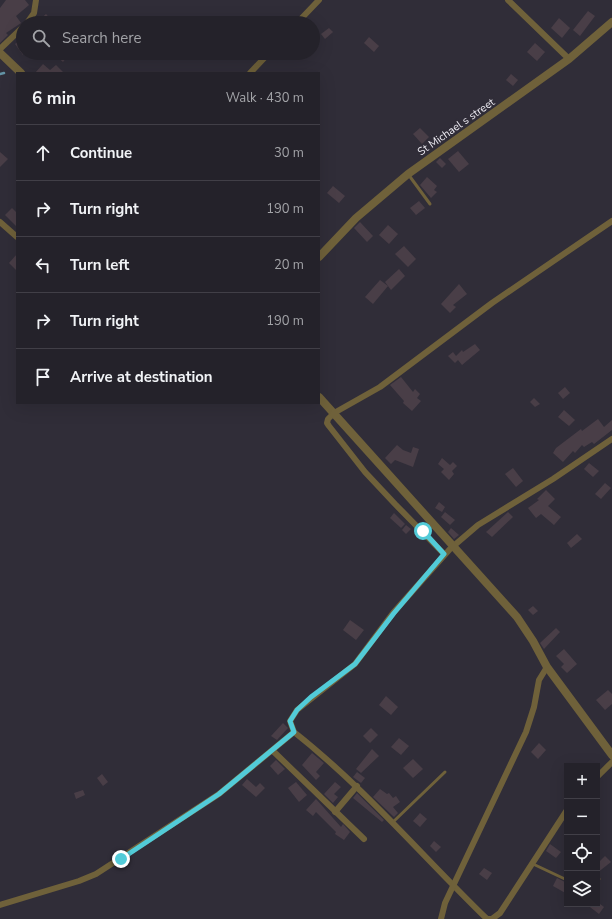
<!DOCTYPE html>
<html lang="en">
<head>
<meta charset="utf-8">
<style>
  body { margin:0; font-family:"Nunito Sans",sans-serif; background:#302f36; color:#f1f3f6 }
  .controls { position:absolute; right:12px; bottom:12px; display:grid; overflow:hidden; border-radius:0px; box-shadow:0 4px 16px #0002 }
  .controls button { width:36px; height:36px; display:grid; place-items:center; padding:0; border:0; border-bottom:1px solid #413f47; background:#24222a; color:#f1f3f6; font:20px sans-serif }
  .stop { position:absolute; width:12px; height:12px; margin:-9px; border:3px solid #52cbd8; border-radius:50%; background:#fff }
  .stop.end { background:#52cbd8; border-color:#fff; box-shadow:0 1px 4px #0008 }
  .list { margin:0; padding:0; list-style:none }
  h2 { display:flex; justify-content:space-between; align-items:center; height:52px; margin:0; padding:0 16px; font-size:17px }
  h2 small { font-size:13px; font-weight:400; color:#a3a4a8 }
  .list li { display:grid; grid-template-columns:26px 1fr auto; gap:12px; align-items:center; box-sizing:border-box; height:56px; padding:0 16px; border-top:1px solid #413f47 }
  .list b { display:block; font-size:15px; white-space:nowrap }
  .list em { font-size:13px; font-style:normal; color:#a3a4a8 }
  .icon { flex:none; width:22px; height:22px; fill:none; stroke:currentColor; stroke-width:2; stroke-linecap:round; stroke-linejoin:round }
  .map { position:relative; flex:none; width:612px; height:919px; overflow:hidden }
  .search { position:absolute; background:#24222a; box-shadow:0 4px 16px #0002; left:16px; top:16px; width:304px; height:44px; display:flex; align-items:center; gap:10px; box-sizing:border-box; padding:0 14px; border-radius:22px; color:#a3a4a8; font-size:15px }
  .panel { position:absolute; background:#24222a; box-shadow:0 4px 16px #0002; left:16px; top:72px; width:304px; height:332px; border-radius:0px }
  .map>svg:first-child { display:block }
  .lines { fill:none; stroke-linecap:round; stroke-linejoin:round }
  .stream { stroke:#6292a4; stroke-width:2.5 }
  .building { fill:#493e47 }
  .service { stroke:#6f613a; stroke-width:3 }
  .minor { stroke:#6f613a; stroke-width:6 }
  .tertiary { stroke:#6f613a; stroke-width:8 }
  .route { stroke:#52cbd8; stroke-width:5 }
  .labels { text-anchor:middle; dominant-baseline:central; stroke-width:4; stroke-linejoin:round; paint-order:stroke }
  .street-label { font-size:11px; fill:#f1eff6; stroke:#302d38 }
</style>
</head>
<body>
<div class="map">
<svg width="612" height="919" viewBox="0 0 612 919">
  <rect width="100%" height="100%" fill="#302d38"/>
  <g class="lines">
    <!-- stream -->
    <polyline class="stream" points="0,74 4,73"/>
  </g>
  <!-- building -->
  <g class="building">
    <polygon points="6,0 25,0 29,5 16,16 21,23 6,33 8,35 0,43 0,8"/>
    <polygon points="588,11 595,16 580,36 573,30"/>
    <polygon points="46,14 54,23 36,23"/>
    <polygon points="559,18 570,28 562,38 551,28"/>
    <polygon points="329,28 333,32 325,39 321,34"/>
    <polygon points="369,37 379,46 374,52 364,43"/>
    <polygon points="23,38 23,55 15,44"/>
    <polygon points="535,43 545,52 537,61 527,52"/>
    <polygon points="53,53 70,53 63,62"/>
    <polygon points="43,64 50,70 56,65 64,73 35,73"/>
    <polygon points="511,74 518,80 513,86 506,80"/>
    <polygon points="420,128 429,137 422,144 413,134"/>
    <polygon points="458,151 469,164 459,172 448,159"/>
    <polygon points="0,152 8,159 0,167"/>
    <polygon points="440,158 446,164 442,168 436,162"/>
    <polygon points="427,177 437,186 434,190 437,192 431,198 420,185"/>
    <polygon points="333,186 345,196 339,203 327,193"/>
    <polygon points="419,201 425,208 416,215 410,208"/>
    <polygon points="12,208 17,213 17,227 5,215"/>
    <polygon points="360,222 373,236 367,242 354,228"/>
    <polygon points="388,225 398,234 389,244 379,235"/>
    <polygon points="404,246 416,259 408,267 395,254"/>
    <polygon points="17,254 17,271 9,263"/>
    <polygon points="399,269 405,276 391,290 385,282"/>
    <polygon points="380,280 388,286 373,304 365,297"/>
    <polygon points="459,284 467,294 453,305 456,307 450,313 441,304"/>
    <polygon points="475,344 480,350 462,365 458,360 455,363 448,356 453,352 456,356 462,350 463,352"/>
    <polygon points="401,377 413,392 415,389 420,394 417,398 421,401 412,411 403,403 404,401 390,385"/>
    <polygon points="565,387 570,393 563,399 558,393"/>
    <polygon points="534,398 540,404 535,407 530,402"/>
    <polygon points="564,410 575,420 569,426 558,417"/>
    <polygon points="598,419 604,427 612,420 612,430 594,444 592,442 584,447 582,445 575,453 573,451 563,462 553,453 556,448 581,429 582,431"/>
    <polygon points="397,445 403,450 411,453 413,447 419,449 413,467 395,460 391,464 385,458"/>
    <polygon points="442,458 450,465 453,462 457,466 452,471 454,474 449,480 441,472 444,469 438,464"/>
    <polygon points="589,463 599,471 593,477 584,469"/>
    <polygon points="513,468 523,481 516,487 505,474"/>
    <polygon points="605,483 611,488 601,499 595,494"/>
    <polygon points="546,490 555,499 548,506 561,517 554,525 541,514 536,518 528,508 539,500 537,499"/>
    <polygon points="439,502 445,507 442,512 435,508"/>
    <polygon points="445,512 455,520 450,525 441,517"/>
    <polygon points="508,512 513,517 492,537 486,532"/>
    <polygon points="394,513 405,524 401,528 390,518"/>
    <polygon points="406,525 411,529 406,534 402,530"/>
    <polygon points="451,528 459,535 454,539 448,532"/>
    <polygon points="577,534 582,539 571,548 567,543"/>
    <polygon points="533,606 538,611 533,615 528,610"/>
    <polygon points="350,620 364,630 356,640 343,630"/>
    <polygon points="556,628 560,632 544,649 540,643"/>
    <polygon points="564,649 577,664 567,673 561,667 564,664 556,656"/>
    <polygon points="608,690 612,694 612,704 605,710 596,700"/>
    <polygon points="386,696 398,707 391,715 379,705"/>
    <polygon points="283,723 288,728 277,740 271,736"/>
    <polygon points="371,728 378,735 370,743 363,736"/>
    <polygon points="399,738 409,746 401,755 391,747"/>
    <polygon points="539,743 546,750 538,759 531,752"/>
    <polygon points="372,749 379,756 361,773 356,769"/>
    <polygon points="312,753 324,763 316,772 320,776 316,780 302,765"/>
    <polygon points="413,759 423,769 413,778 403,768"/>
    <polygon points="276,760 285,769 278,775 270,766"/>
    <polygon points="357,772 365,778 361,783 353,777"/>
    <polygon points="102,774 108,782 103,786 97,778"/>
    <polygon points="247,779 256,787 260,783 265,788 256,797 242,785"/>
    <polygon points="296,782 307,795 299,802 288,788"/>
    <polygon points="335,782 341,787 334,794 338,797 333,803 324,794"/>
    <polygon points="380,789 387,794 389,793 393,798 396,796 400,802 393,807 398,813 394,817 373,797"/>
    <polygon points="83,790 85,795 76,799 74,793"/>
    <polygon points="357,793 384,820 382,822 353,798"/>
    <polygon points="316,799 341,827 343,824 350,832 344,840 335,834 336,832 316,812 313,816 306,810"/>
    <polygon points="420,813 427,819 420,827 413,821"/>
    <polygon points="434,841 441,847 436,852 430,846"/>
    <polygon points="550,844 561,852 556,858 546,851"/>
    <polygon points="605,856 611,862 597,873 597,864"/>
    <polygon points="484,868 492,873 487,880 479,874"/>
    <polygon points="557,878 567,883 567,894 553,886"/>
    <polygon points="586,904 600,904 604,907 599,914"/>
  </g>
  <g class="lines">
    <!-- service -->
    <g class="service">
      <polyline points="408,174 430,204"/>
      <polyline points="393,822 445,772"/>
      <polyline points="533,864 567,880"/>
      <polyline points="597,881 599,879"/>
    </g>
    <!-- minor -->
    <g class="minor">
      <polyline points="508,0 569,59"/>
      <polyline points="27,23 34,13 36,0"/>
      <polyline points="297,23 319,0"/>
      <polyline points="0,49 23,27"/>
      <polyline points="250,73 269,53"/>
      <polyline points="0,222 17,237"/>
      <polyline points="444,554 395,504 365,472 329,426 327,423 328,419 334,413 380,387 492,303 612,221"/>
      <path d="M294 732C365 788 423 857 487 919H492L500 913 567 810"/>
      <polyline points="273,751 364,839"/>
      <polyline points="597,777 612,762"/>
      <polyline points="335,812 357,786"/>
      <polyline points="0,905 79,881 96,874 219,794 294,732 290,721 297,710 355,664 393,613 450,549 478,525 553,479 612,439"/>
      <polyline points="441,919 445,903 526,732 534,707 539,680 547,667"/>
    </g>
    <!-- tertiary -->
    <g class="tertiary">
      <polyline points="0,53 21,73"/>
      <polyline points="319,257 356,218 408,174 569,59 612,22"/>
      <polyline points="319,397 517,617 533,641 547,667 612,755"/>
    </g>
  </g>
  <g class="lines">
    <!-- route -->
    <polyline class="route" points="121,859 219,794 294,732 290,721 297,710 311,697 355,664 394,613 444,554 423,531"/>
  </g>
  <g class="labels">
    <!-- street labels -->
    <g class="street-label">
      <text transform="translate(456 127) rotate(-35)">St Michael s street</text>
    </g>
  </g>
</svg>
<div class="controls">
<button>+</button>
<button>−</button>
<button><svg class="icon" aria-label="locate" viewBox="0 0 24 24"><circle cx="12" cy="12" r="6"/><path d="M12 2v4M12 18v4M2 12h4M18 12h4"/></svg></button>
<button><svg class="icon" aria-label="layers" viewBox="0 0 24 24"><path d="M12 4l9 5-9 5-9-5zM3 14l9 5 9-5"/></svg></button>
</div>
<div class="stop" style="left:423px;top:531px"></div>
<div class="stop end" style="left:121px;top:859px"></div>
<div class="search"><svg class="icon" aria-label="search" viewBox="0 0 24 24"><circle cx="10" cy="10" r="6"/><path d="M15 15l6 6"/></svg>Search here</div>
<section class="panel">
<h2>6 min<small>Walk · 430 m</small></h2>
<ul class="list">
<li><svg class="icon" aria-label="ahead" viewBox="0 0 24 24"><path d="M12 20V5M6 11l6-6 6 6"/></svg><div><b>Continue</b></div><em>30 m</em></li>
<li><svg class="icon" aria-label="right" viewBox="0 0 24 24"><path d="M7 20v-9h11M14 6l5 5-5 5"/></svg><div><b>Turn right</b></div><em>190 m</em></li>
<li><svg class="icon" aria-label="left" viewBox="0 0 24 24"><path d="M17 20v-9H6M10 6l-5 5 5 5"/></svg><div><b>Turn left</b></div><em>20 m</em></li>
<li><svg class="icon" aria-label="right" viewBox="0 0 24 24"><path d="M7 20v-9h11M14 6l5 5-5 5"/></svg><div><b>Turn right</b></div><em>190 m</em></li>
<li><svg class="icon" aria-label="arrive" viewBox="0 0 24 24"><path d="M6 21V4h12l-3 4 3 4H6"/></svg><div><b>Arrive at destination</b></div></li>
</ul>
</section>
</div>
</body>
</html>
